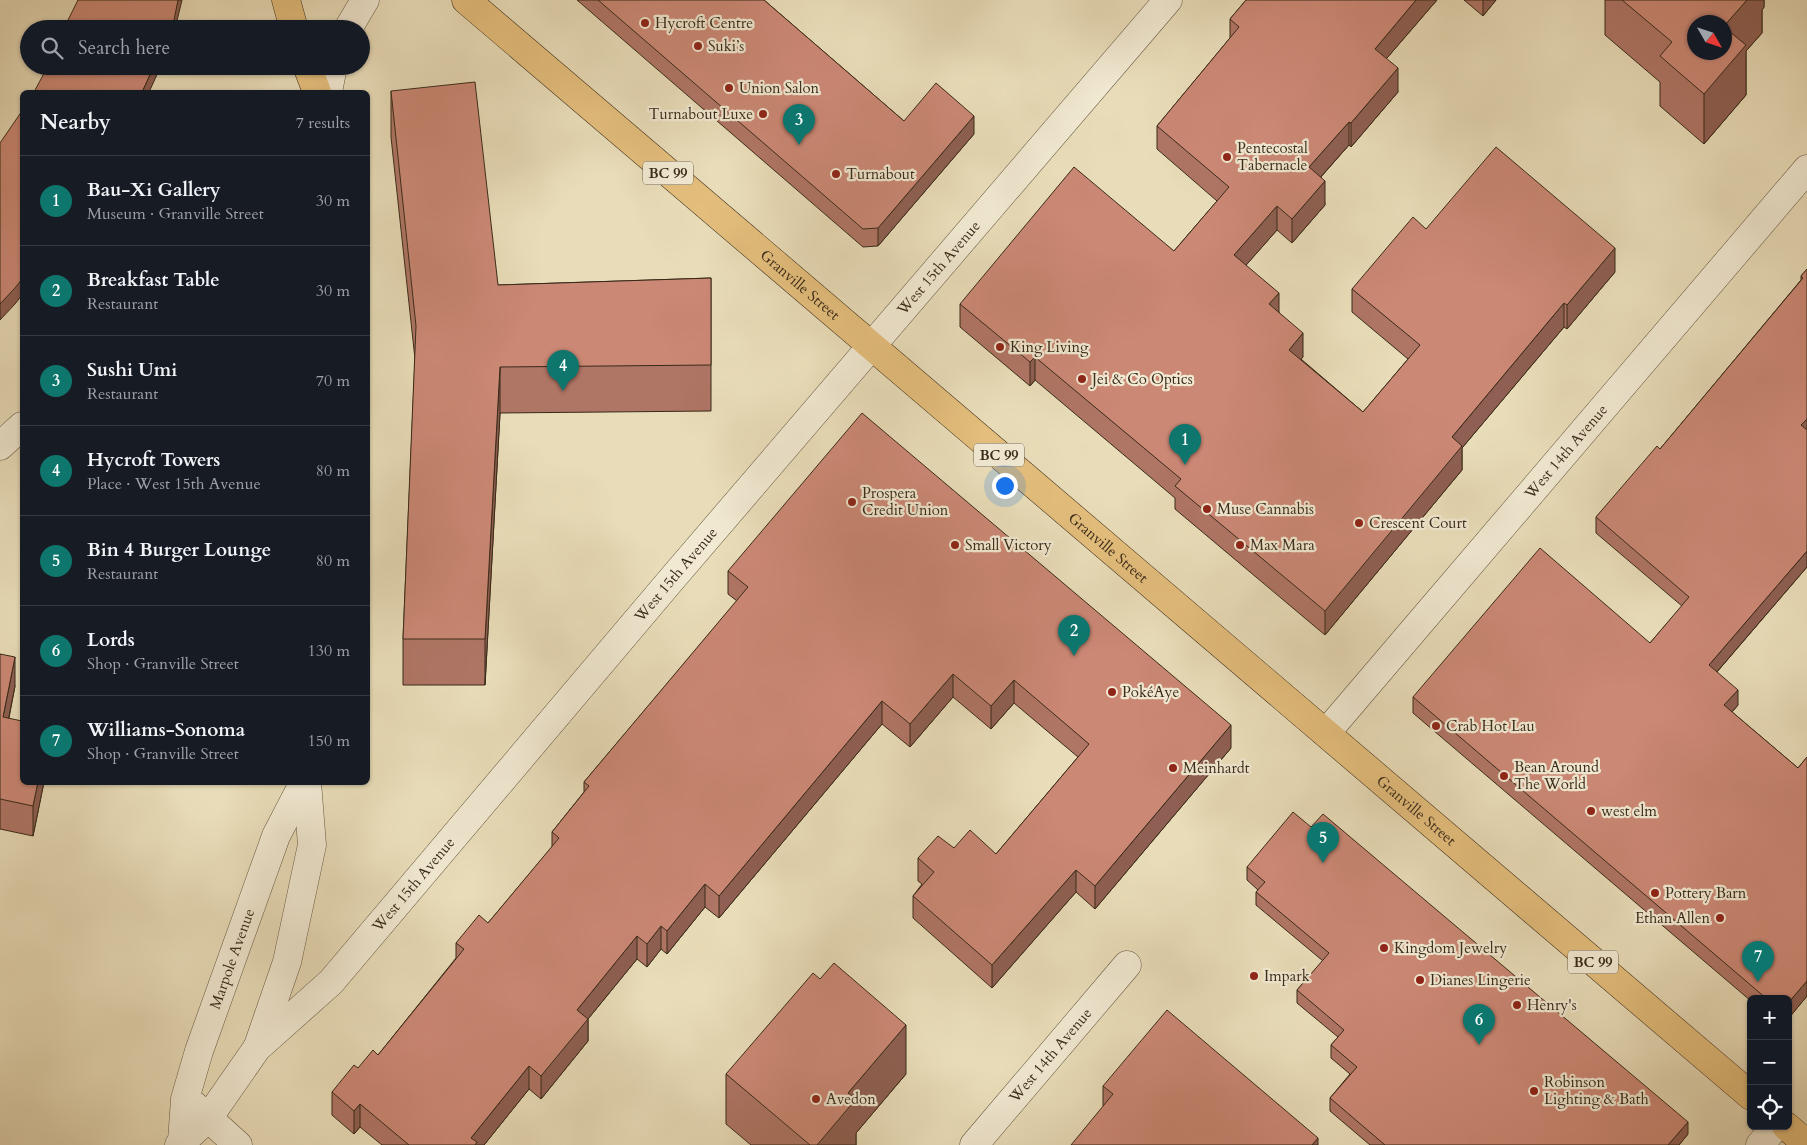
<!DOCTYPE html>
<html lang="en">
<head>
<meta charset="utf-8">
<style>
  body { margin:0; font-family:Cardo,serif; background:#242831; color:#f1f3f6 }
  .controls { position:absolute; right:15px; bottom:15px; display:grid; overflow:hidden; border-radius:8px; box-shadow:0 1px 4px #0004 }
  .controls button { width:45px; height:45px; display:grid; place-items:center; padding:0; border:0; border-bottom:1px solid #363941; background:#171b24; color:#f1f3f6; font:25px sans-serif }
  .compass { position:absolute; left:1687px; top:15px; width:45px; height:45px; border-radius:50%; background:#171b24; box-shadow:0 1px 4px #0004; rotate:129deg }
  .you { position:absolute; left:1004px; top:485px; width:18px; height:18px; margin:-12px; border:4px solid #fff; border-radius:50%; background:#1a73e8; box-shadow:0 0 0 8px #1a73e833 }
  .badge { display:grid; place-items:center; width:32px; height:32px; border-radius:50%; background:#0f766e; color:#fff; font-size:16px; font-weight:700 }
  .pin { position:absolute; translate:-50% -41px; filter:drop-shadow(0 1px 2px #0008) }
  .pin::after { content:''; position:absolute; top:26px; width:18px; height:15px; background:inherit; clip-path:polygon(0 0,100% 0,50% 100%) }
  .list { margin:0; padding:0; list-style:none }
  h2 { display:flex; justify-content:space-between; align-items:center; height:65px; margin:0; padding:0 20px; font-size:21px }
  h2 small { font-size:16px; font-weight:400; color:#9ea1a6 }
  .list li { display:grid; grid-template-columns:32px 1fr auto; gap:15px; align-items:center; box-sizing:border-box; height:90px; padding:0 20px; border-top:1px solid #363941 }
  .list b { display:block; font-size:19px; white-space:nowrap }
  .list p { margin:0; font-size:16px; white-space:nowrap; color:#9ea1a6 }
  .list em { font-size:16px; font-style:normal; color:#9ea1a6 }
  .icon { flex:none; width:28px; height:28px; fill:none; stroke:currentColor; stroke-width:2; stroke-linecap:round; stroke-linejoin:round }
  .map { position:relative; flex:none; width:1807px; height:1145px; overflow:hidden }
  .search { position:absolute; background:#171b24; box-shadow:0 1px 4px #0004; left:20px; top:20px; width:350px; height:55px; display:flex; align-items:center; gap:12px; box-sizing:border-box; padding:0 18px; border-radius:28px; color:#9ea1a6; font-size:19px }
  .panel { position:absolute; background:#171b24; box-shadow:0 1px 4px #0004; left:20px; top:90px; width:350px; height:695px; border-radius:8px }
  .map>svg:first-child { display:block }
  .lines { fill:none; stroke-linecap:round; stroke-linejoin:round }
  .minor-casing { stroke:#655741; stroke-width:29 }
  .highway-casing { stroke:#392a19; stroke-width:29 }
  .minor { stroke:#f1e9d2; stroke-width:28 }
  .highway { stroke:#e4be7c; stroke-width:28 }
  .wall { fill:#af7565; stroke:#392a19 }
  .shaded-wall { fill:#8e5f52; stroke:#392a19 }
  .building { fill:#cb8875; stroke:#392a19 }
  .poi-dot { fill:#8f2418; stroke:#f1e9d2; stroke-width:2 }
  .labels { text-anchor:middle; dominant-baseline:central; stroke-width:4.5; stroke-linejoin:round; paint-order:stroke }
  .shield { fill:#f1e9d2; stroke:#706350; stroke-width:1 }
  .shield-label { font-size:14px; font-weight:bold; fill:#392a19 }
  .poi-label { font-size:15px; fill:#392a19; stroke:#f1e9d2; text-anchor:start }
  .street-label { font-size:15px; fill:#392a19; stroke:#f1e9d2 }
</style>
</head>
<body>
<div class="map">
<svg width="1807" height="1145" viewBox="0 0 1807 1145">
  <rect width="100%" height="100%" fill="#e9ddb9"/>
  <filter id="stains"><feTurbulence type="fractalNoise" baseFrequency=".004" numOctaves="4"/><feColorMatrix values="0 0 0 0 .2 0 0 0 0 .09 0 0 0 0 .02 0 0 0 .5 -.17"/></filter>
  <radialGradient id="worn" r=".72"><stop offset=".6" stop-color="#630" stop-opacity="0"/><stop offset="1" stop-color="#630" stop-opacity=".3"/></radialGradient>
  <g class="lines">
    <!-- minor casing -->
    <g class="minor-casing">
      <g id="minor">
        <polyline points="348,29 365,0"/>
        <polyline points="328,92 333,66"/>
        <polyline points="0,446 22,426"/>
        <path id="s1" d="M1326 733 1807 169"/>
        <polyline points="258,1046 287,962 312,845 307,782"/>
        <polyline points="195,1106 238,1145"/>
        <path id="s2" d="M182 1141 185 1099 199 1051 276 836 304 782"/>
        <path id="s3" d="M179 1145 209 1117 257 1048 331 982 671 580 1168 0"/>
        <path id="s4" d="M974 1145 1127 965"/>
        <polyline points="1760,1145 1776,1126"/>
      </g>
    </g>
    <!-- highway casing -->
    <g class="highway-casing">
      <g id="highway">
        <polyline points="286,0 294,29"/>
        <path id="s5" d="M466 0 1751 1096"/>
        <polyline points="307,66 317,92"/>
        <polyline points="1786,1126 1807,1144"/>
      </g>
    </g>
    <!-- minor -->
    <use href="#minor" class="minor"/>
    <!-- highway -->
    <use href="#highway" class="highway"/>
  </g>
  <!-- wall -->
  <g class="wall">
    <polygon points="577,0 764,0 904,121 974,134 878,246 863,247"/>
    <polygon points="1246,0 1437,0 1386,59 1398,92 1351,147 1349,145 1321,177 1325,205 1292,243 1277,230 1246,265 1279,312 1303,357 1301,359 1363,412 1408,359 1352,312 1352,289 1426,229 1615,272 1567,329 1564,327 1462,448 1462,470 1325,635 1175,509 1175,498 1035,380 1030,386 960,327 960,304 1174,251 1217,201 1157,149 1157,126 1230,38 1230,19"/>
    <polygon points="1464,0 1496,0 1483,16"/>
    <polygon points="1605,0 1764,0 1764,7 1762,10 1762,33 1746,51 1746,95 1704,144 1660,106 1660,82 1605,35"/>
    <polygon points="391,91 498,285 711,278 711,411 500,413 485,685 403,685 403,639 415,359 391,137"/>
    <polygon points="1807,269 1807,567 1717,672 1738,705 1732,712 1798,768 1807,757 1807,996 1788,1019 1788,999 1751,999 1751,1001 1413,713 1413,697 1650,643 1682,606 1596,533 1596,517 1660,449 1801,280 1801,276"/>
    <polygon points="728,571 1231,748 1095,909 1076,892 992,988 913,918 913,896 922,884 918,881 918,858 954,848 996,854 1078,757 1014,703 991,729 953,697 910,747 882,724 719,918 705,907 667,954 661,949 647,967 637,959 588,1019 588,1041 541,1099 529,1089 484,1145 382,1145 360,1127 354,1134 332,1115 332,1092 358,1068 378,1055 456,958 456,943 488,923 552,847 552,832 584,792 584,782 737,601 728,594"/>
    <polygon points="0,654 15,686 9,718 22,782 44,782 33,836 0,829"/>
    <polygon points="1311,827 1688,1134 1679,1145 1370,1145 1330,1111 1330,1098 1350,1074 1331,1058 1331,1045 1338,1037 1297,1003 1297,990 1323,961 1256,905 1256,892 1258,890 1247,880 1247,867"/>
    <polygon points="726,1074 906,1074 856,1133 856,1145 751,1145 726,1124"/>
    <polygon points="1103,1086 1318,1145 1103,1106"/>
  </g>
  <!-- shaded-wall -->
  <g class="shaded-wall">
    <polygon points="178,0 182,0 175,29 171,29"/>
    <polygon points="1416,0 1437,0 1375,72 1375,49"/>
    <polygon points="1483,0 1496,0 1483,16"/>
    <polygon points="1747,0 1764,0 1764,7 1762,10 1762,33 1746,51 1746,95 1704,144 1704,94 1724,26"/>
    <polygon points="154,66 161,66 149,92 142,92"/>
    <polygon points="1398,68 1398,92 1351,147 1351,123"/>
    <polygon points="974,116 974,134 878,246 878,228"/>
    <polygon points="1349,122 1349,145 1309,190 1309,167"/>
    <polygon points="1325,181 1325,205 1292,243 1292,219"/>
    <polygon points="1277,206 1277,230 1234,279 1234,255"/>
    <polygon points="1615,248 1615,272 1567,329 1567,305"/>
    <polygon points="22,279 22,295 15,304 0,320 0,304"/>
    <polygon points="1279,293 1279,317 1269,304"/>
    <polygon points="1564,303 1564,327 1462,448 1462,470 1325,635 1325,611 1452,437"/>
    <polygon points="1303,333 1303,357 1289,373 1289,350"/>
    <polygon points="1035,357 1035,380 1030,386 1030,362"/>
    <polygon points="500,367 500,413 485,685 485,639"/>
    <polygon points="1807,419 1807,434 1801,425"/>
    <polygon points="1807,551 1807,567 1709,681 1709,665"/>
    <polygon points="15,657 15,686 3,746 3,717"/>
    <polygon points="953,674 953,697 910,747 910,724"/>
    <polygon points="1014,680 1014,703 991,729 991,706"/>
    <polygon points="1738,690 1738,705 1724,721 1724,705"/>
    <polygon points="882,701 882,724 719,918 719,896"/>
    <polygon points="1231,725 1231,748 1095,909 1095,886"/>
    <polygon points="38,782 44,782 33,836 33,806"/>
    <polygon points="1076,870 1076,892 992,988 992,965"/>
    <polygon points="705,884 705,907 667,954 667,931"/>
    <polygon points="661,926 661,949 647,967 647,944"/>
    <polygon points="637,936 637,959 588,1019 588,1041 541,1099 541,1076 577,1010"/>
    <polygon points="1807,981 1807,996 1788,1019 1788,1003"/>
    <polygon points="906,1025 906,1074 856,1133 856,1145 817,1145 848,1093"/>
    <polygon points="529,1066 529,1089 484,1145 471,1145 471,1138"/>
    <polygon points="360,1104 360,1127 354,1134 354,1111"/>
    <polygon points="1688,1122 1688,1134 1679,1145 1668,1145"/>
    <polygon points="1318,1138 1318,1145 1312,1145"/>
  </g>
  <!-- building -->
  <g class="building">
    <polygon points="78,0 178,0 173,25 171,29 66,29 64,28"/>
    <polygon points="598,0 764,0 904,121 936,83 974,116 878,228 863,229"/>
    <polygon points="1246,0 1416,0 1375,49 1398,68 1351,123 1349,122 1309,167 1325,181 1292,219 1277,206 1234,255 1279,293 1269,304 1303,333 1289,350 1363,412 1420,345 1352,289 1413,217 1426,229 1496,147 1615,248 1567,305 1564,303 1452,437 1462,446 1325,611 1175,486 1181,479 1035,357 1030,362 960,304 1074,167 1174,251 1229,187 1157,126 1239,27 1230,19"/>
    <polygon points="1622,0 1747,0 1724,26 1724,22 1694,22 1694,52 1724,52 1724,27 1746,45 1704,94 1660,56 1672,42"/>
    <polygon points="48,66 154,66 142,92 34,92"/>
    <polygon points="475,82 498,285 711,278 711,365 500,367 485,639 403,639 416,326 391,91"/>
    <polygon points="22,111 22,279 15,288 0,304 0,143"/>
    <polygon points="1807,269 1807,419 1801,425 1807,430 1807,551 1709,665 1738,690 1724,705 1798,768 1807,757 1807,981 1788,1003 1788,999 1767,999 1413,697 1540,548 1650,643 1689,597 1596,517 1657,446 1660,449 1803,278 1801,276"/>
    <polygon points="862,413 1231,725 1095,886 1076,870 992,965 913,896 934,872 918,858 938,836 954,848 970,830 996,854 1089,744 1014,680 991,706 953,674 910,724 882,701 719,896 705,884 667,931 661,926 647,944 637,936 577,1010 588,1019 541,1076 529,1066 471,1138 477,1142 475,1145 409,1145 360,1104 354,1111 332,1092 354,1065 358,1068 373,1050 378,1055 464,949 456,943 479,915 488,923 559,838 552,832 589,786 584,782 748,587 728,571"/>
    <polygon points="0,654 15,657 3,717 22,721 22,782 38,782 33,806 0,799"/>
    <polygon points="1293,812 1311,827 1323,814 1688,1122 1668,1145 1385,1145 1330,1098 1357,1067 1331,1045 1344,1030 1297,990 1329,953 1256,892 1265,882 1247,867"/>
    <polygon points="834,963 906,1025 848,1093 856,1099 817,1145 810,1145 726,1074 813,973 820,979"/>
    <polygon points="1167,1010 1318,1138 1312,1145 1071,1145 1113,1094 1103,1086"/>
  </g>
  <!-- markers -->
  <g class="poi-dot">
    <circle cx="645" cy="23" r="5"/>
    <circle cx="698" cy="46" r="5"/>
    <circle cx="729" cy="88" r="5"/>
    <circle cx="763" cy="114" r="5"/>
    <circle cx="1227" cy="157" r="5"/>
    <circle cx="836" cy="174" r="5"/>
    <circle cx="1000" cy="347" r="5"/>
    <circle cx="1082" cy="379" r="5"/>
    <circle cx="852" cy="502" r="5"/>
    <circle cx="1207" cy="509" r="5"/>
    <circle cx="1359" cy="523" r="5"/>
    <circle cx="955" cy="545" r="5"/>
    <circle cx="1240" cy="545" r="5"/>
    <circle cx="1112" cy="692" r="5"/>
    <circle cx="1436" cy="726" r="5"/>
    <circle cx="1173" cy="768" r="5"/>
    <circle cx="1504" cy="776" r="5"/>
    <circle cx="1591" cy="811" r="5"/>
    <circle cx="1655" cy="893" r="5"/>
    <circle cx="1720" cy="918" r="5"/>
    <circle cx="1384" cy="948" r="5"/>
    <circle cx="1254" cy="976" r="5"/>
    <circle cx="1420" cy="980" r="5"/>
    <circle cx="1517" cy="1005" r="5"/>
    <circle cx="1534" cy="1091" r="5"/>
    <circle cx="816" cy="1099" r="5"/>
  </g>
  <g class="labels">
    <!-- shield labels -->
    <g class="shield">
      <rect x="643" y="161.5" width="50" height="23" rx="4"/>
      <rect x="974" y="443.5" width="50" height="23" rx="4"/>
      <rect x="1568" y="950.5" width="50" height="23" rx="4"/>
    </g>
    <g class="shield-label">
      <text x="668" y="173">BC 99</text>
      <text x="999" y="455">BC 99</text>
      <text x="1593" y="962">BC 99</text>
    </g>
    <!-- poi labels -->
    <g class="poi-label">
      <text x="655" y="23">Hycroft Centre</text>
      <text x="708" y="46">Suki’s</text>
      <text x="739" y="88">Union Salon</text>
      <text x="753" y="114" text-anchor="end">Turnabout Luxe</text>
      <text x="1237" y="148">Pentecostal<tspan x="1237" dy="17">Tabernacle</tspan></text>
      <text x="846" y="174">Turnabout</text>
      <text x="1010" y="347">King Living</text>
      <text x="1092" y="379">Jei &amp; Co Optics</text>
      <text x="862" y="493">Prospera<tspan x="862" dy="17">Credit Union</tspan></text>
      <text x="1217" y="509">Muse Cannabis</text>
      <text x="1369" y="523">Crescent Court</text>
      <text x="965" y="545">Small Victory</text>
      <text x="1250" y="545">Max Mara</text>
      <text x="1122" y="692">PokéAye</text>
      <text x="1446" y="726">Crab Hot Lau</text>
      <text x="1514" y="767">Bean Around<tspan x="1514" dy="17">The World</tspan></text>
      <text x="1183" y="768">Meinhardt</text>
      <text x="1601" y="811">west elm</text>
      <text x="1665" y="893">Pottery Barn</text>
      <text x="1710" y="918" text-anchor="end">Ethan Allen</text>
      <text x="1394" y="948">Kingdom Jewelry</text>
      <text x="1264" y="976">Impark</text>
      <text x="1430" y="980">Dianes Lingerie</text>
      <text x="1527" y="1005">Henry's</text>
      <text x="1544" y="1082">Robinson<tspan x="1544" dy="17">Lighting &amp; Bath</tspan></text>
      <text x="826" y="1099">Avedon</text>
    </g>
    <!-- street labels -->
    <g class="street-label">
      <text stroke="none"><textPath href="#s3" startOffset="1162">West 15th Avenue</textPath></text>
      <text stroke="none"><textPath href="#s5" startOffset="439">Granville Street</textPath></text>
      <text stroke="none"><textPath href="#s1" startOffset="370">West 14th Avenue</textPath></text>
      <text stroke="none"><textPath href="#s5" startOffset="844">Granville Street</textPath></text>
      <text stroke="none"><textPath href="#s3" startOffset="758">West 15th Avenue</textPath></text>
      <text stroke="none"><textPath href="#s5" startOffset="1249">Granville Street</textPath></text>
      <text stroke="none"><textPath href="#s3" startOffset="352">West 15th Avenue</textPath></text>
      <text stroke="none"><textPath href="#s2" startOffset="190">Marpole Avenue</textPath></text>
      <text stroke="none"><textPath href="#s4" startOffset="118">West 14th Avenue</textPath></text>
    </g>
  </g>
  <rect width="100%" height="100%" filter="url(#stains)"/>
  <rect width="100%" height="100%" fill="url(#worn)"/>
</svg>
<div class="controls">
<button>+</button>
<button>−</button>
<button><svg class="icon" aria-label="locate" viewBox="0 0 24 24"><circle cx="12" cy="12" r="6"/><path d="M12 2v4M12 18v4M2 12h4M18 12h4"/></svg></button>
</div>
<svg class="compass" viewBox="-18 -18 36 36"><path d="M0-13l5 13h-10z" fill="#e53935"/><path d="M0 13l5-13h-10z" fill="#9ea1a6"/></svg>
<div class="you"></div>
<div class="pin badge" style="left:1185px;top:465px">1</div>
<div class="pin badge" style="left:1074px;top:656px">2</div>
<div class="pin badge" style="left:799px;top:145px">3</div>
<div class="pin badge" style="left:563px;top:391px">4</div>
<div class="pin badge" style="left:1323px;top:863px">5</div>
<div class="pin badge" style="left:1479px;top:1045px">6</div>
<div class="pin badge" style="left:1758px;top:982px">7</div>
<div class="search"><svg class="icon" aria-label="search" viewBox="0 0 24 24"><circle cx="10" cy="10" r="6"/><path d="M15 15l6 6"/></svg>Search here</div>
<section class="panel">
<h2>Nearby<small>7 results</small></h2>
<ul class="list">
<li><span class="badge">1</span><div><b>Bau-Xi Gallery</b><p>Museum · Granville Street</p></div><em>30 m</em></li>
<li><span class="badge">2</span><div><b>Breakfast Table</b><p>Restaurant</p></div><em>30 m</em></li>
<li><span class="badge">3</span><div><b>Sushi Umi</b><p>Restaurant</p></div><em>70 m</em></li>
<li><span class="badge">4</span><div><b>Hycroft Towers</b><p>Place · West 15th Avenue</p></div><em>80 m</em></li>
<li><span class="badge">5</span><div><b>Bin 4 Burger Lounge</b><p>Restaurant</p></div><em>80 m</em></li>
<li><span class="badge">6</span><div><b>Lords</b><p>Shop · Granville Street</p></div><em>130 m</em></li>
<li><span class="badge">7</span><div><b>Williams-Sonoma</b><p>Shop · Granville Street</p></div><em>150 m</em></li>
</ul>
</section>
</div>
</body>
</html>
